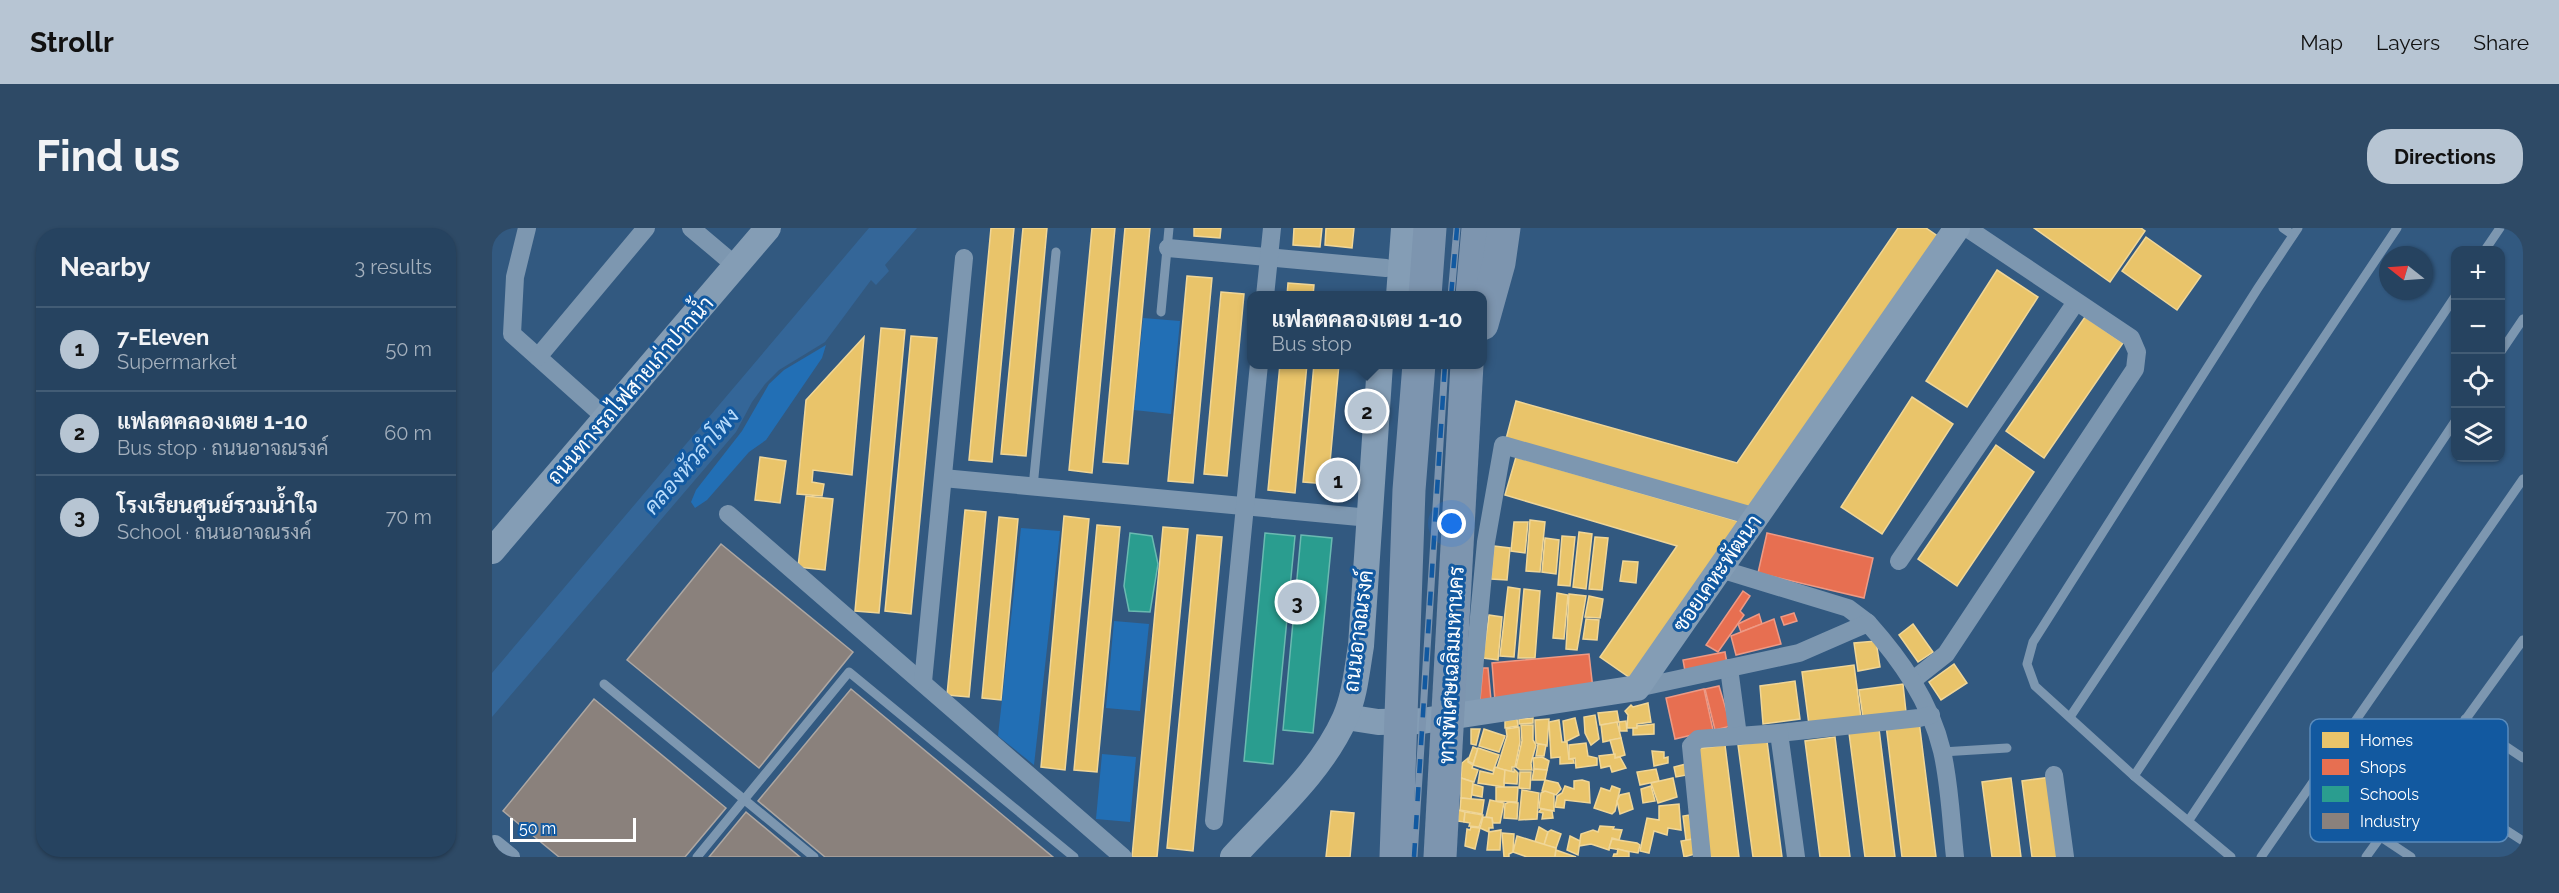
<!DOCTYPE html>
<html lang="en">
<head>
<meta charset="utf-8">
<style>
  body { margin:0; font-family:Raleway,Sarabun,sans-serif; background:#2e4a66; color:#f1f3f6 }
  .controls { position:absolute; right:18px; top:18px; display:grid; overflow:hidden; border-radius:12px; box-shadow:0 2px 4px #0004 }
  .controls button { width:54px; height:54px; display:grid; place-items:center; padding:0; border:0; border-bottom:2px solid #425c75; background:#264360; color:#f1f3f6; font:30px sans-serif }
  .compass { position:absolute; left:1887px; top:18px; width:54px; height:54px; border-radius:50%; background:#264360; box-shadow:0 2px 4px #0004; rotate:287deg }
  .scale { position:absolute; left:18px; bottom:15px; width:126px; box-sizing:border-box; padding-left:6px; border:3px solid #fff; border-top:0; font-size:16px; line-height:21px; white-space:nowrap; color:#fff; -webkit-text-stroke:4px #1259a0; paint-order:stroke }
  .you { position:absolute; left:960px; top:296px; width:21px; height:21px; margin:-15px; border:4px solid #fff; border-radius:50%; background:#1a73e8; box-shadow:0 0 0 9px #1a73e833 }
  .badge { display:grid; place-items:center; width:39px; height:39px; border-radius:50%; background:#b7c5d3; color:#111; font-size:20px; font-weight:700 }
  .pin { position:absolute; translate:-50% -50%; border:3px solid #fff; box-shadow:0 2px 6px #0006 }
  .popup { position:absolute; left:755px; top:63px; width:240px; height:78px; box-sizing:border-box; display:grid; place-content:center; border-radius:12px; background:#264360; filter:drop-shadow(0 2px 4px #0005); font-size:20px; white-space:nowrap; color:#a4b0bd }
  .popup b { font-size:22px; color:#f1f3f6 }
  .popup::after { content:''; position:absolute; left:50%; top:100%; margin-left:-12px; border:12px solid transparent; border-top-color:#264360 }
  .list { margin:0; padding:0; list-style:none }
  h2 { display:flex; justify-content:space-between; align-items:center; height:78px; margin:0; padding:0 24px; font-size:26px }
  h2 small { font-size:20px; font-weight:400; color:#a4b0bd }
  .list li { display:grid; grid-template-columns:39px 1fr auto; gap:18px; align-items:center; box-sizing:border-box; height:84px; padding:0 24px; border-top:2px solid #425c75 }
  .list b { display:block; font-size:22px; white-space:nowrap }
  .list p { margin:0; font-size:20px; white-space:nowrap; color:#a4b0bd }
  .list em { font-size:20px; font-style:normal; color:#a4b0bd }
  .icon { flex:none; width:33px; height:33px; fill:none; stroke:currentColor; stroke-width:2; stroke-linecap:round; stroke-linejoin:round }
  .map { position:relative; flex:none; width:2031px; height:629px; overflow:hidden; border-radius:24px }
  header { display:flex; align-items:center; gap:36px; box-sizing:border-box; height:84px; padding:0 30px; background:#b7c5d3; color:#111 }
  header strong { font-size:28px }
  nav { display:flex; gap:33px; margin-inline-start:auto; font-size:21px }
  .intro { display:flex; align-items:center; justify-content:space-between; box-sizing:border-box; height:144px; padding:0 36px }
  h1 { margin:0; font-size:42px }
  .button { padding:15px 27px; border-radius:24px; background:#b7c5d3; color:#111; font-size:21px; font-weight:700 }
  main { display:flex; gap:36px; padding:0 36px }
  aside { flex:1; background:#264360; border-radius:24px; box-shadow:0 2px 4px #0004 }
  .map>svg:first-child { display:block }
  .green { fill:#226fb5 }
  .water { fill:#346698 }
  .homes { fill:#e9c46a; stroke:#f0d697; stroke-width:1.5 }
  .shops { fill:#e76f51; stroke:#ee9a85; stroke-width:1.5 }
  .schools { fill:#2a9d8f; stroke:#6abab1; stroke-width:1.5 }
  .industry { fill:#8a817c; stroke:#ada7a3; stroke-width:1.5 }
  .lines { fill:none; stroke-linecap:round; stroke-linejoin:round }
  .lane { stroke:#7d97b0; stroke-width:9 }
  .street { stroke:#7d97b0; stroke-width:18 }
  .secondary { stroke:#849db5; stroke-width:26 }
  .highway { stroke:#7d95af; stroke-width:33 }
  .rail-casing { stroke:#7d95af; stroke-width:7 }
  .rail { stroke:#1259a0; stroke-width:4.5; stroke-dasharray:14; stroke-linecap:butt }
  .labels { text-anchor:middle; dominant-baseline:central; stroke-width:6; stroke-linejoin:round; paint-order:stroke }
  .street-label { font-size:21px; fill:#fff; stroke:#1259a0 }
  .water-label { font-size:22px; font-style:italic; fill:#b7dbfb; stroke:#1259a0 }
  .key { fill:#1259a0; stroke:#598bbc; stroke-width:1.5 }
  .key-label { font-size:16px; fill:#fff }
</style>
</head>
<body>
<header>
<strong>Strollr</strong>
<nav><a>Map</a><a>Layers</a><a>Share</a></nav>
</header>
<div class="intro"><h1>Find us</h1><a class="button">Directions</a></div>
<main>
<aside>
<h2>Nearby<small>3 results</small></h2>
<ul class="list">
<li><span class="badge">1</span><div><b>7-Eleven</b><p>Supermarket</p></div><em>50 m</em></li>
<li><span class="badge">2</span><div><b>แฟลตคลองเตย 1-10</b><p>Bus stop · ถนนอาจณรงค์</p></div><em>60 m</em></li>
<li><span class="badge">3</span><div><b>โรงเรียนศูนย์รวมน้ำใจ</b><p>School · ถนนอาจณรงค์</p></div><em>70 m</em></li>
</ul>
</aside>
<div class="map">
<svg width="2031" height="629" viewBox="0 0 2031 629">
  <rect width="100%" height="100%" fill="#325980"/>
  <!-- green -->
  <g class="green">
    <polygon points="651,90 688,93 679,186 642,182"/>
    <polygon points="334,117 330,130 274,212 257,224 215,272 203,280 199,274 204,262 250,203 277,156 292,142"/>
    <polygon points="529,300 568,303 542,537 506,508"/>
    <polygon points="622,393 657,396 648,483 614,480"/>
    <polygon points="610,526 644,529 638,594 604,591"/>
  </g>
  <!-- water -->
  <polygon class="water" points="377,0 425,0 393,37 397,43 384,57 379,52 333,114 287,142 273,156 260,174 244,204 0,489 0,445"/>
  <!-- homes -->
  <g class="homes">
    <polygon points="499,0 522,0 500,234 477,232"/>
    <polygon points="531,0 555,0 534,228 509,226"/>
    <polygon points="600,0 623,0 600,245 577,242"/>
    <polygon points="633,0 658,0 636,236 611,234"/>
    <polygon points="702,0 729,0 728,10 702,8"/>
    <polygon points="802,0 830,0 828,19 801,17"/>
    <polygon points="834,0 862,0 860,20 833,17"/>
    <polygon points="1406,0 1434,0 1447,9 1262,281 1014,211 1024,173 1245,235"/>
    <polygon points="1542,0 1649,0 1653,3 1618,54"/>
    <polygon points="1654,9 1709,48 1685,82 1630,43"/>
    <polygon points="1505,42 1546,69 1475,179 1434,153"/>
    <polygon points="695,48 720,50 701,255 676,253"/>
    <polygon points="796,55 822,57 821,68 795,68"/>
    <polygon points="729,64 752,66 735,248 712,246"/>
    <polygon points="1593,89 1631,115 1552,230 1514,203"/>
    <polygon points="389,100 413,102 387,385 363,383"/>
    <polygon points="419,108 445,110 419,386 393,383"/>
    <polygon points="372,109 360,247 321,242 320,254 332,256 330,268 305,266 314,172"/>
    <polygon points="788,136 815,136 803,265 776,262"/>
    <polygon points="822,136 847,136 836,256 811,254"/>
    <polygon points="1420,169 1461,196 1390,306 1349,279"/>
    <polygon points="1504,217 1542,244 1465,358 1426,331"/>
    <polygon points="268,229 294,233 288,275 263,272"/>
    <polygon points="1024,229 1249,294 1141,452 1108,429 1185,318 1013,267"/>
    <polygon points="314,268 341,271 333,342 306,339"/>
    <polygon points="473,282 494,284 477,469 455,467"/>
    <polygon points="572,288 597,291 573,542 549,539"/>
    <polygon points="507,289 526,291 509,472 490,470"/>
    <polygon points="1038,292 1053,294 1048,344 1034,343"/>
    <polygon points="1022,294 1036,294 1033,325 1019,323"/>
    <polygon points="605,297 628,299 605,544 582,542"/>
    <polygon points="671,299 696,301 665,629 640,629"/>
    <polygon points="1087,304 1100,306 1094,361 1081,359"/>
    <polygon points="705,307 730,309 701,623 675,620"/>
    <polygon points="1070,308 1083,309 1078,358 1066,357"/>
    <polygon points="1103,309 1116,310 1110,362 1097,361"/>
    <polygon points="1053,310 1067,312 1064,346 1050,344"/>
    <polygon points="1002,318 1018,320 1015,352 999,351"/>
    <polygon points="1131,333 1146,334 1144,355 1128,353"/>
    <polygon points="1016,359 1028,361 1022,429 1008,428"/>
    <polygon points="1032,361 1048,363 1043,430 1026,430"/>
    <polygon points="1065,365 1076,367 1072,411 1061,410"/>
    <polygon points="1077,366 1094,368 1085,422 1074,421"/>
    <polygon points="1097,368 1111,371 1108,390 1093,389"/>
    <polygon points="997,387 1010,389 1006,432 991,430"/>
    <polygon points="1094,391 1107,392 1105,412 1091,411"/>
    <polygon points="1421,396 1441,424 1426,434 1407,407"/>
    <polygon points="1384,413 1388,439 1366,443 1362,415"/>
    <polygon points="1462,436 1475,455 1449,472 1437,454"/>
    <polygon points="1362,437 1369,490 1317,497 1310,444"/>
    <polygon points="1303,453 1308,491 1271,496 1268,458"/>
    <polygon points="1411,456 1414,484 1371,489 1367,462"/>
    <polygon points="1156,475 1159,494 1145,496 1145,500 1135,500 1136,487 1133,483 1139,477 1141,479"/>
    <polygon points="1125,483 1127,494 1108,497 1106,485"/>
    <polygon points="1103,487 1107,511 1099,517 1093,505 1092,489"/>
    <polygon points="1041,490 1041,495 1027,496 1027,491"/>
    <polygon points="1083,490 1087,507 1073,514 1071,493"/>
    <polygon points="1025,491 1026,498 1013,500 1013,493"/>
    <polygon points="1057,491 1055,518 1044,515 1043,492"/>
    <polygon points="1067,492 1070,514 1075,514 1077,531 1081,531 1082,535 1068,536 1068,529 1059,530 1057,494"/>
    <polygon points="1134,493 1135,503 1128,503 1127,494"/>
    <polygon points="1427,493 1444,629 1410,629 1394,497"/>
    <polygon points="1125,494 1129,510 1111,514 1109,497"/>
    <polygon points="1162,496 1162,506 1141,507 1141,500 1145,500 1145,498"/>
    <polygon points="1029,497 1041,497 1041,512 1044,517 1039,535 1040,542 1028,542 1024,539 1030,513"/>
    <polygon points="1027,499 1028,514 1023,539 1020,539 1020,544 1005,540 1015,508 1014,501"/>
    <polygon points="979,501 988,501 984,517 979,516"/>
    <polygon points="992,501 1013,508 1007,524 987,518"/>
    <polygon points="1387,501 1403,629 1373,629 1357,505"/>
    <polygon points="1343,509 1358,629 1328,629 1313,513"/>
    <polygon points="1129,510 1133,527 1123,530 1118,512"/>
    <polygon points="1275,513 1290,629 1261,629 1246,517"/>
    <polygon points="1094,515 1096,528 1105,530 1105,537 1084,540 1083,530 1077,531 1077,517"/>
    <polygon points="1046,516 1054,517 1052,528 1044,528"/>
    <polygon points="1233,517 1247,629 1217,629 1203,521"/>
    <polygon points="981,519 986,521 981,536 976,533"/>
    <polygon points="986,520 1007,527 1001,543 981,537"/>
    <polygon points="1160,523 1172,524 1172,530 1176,529 1176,535 1162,538"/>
    <polygon points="1123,526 1123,530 1128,529 1134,540 1120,544 1118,538 1109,540 1107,528"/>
    <polygon points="1050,529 1057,533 1055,542 1042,541 1041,530"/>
    <polygon points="976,530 976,534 981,537 980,540 986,542 982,554 969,550 970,535"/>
    <polygon points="1194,536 1195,547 1184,549 1182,539"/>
    <polygon points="1003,539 1013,542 1012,559 986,555 988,543 1001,546"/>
    <polygon points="1022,541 1026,545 1025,556 1012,555 1013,542 1022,544"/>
    <polygon points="1042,541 1055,542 1053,552 1040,552"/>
    <polygon points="1164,541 1167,553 1148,557 1145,544"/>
    <polygon points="1028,544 1039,544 1038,561 1027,560"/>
    <polygon points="1559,549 1570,629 1540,629 1530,553"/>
    <polygon points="969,550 981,554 979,571 969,570"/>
    <polygon points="1181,550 1185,569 1166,575 1159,555"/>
    <polygon points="1519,550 1529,629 1500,629 1490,554"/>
    <polygon points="1053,552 1066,555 1069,561 1064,567 1050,563"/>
    <polygon points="1090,552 1097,554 1098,575 1073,572 1072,580 1063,579 1065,568 1070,565 1073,558 1082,561 1082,553"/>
    <polygon points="981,556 991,559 990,569 980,567"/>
    <polygon points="1120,558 1128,561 1123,583 1120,586 1102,580 1109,560 1118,563"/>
    <polygon points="1159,558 1163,573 1151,575 1149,561"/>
    <polygon points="1004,559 1026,559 1025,574 1004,573"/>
    <polygon points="1030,562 1047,565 1045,591 1027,592"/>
    <polygon points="1053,563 1062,566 1062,583 1047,580 1049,565"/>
    <polygon points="1137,565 1141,581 1128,586 1125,573 1128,567"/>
    <polygon points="969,570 992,572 990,586 968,582"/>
    <polygon points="998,572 1012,575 1008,595 1001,595 1000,590 994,589"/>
    <polygon points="1017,574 1026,575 1025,591 1012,590 1013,576"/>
    <polygon points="1187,576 1189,602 1176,600 1175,607 1162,603 1157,625 1148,623 1155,590 1167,592 1167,578"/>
    <polygon points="1049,581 1060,583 1061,590 1050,591 1051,585 1047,584"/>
    <polygon points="966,582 973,584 972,594 966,593"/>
    <polygon points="839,583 862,585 858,629 834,629"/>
    <polygon points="973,584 991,587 987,599 977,598 978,595 972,594"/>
    <polygon points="1197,587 1201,611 1194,612 1191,588"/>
    <polygon points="991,589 1000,590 1001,600 997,600 997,604 988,600"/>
    <polygon points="1108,598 1122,599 1121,601 1130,602 1127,612 1120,610 1117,622 1099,616 1087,618 1089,606 1101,602 1106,604"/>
    <polygon points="979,599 988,600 983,621 973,618 975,601 978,602"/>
    <polygon points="1047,599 1056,604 1052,617 1043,614"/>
    <polygon points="1009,602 1008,622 995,622 997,604"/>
    <polygon points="1059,602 1069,606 1064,620 1052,617 1056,604"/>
    <polygon points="1010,605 1022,606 1021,624 1017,626 1017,629 1012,629"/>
    <polygon points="1025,608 1064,620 1063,629 1035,629 1021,624"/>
    <polygon points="1078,608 1088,613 1086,627 1075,622"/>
    <polygon points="1120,611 1145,615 1148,617 1146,625 1117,620"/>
    <polygon points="1201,611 1203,626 1192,629 1189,613"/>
    <polygon points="1126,621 1137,624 1137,629 1121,629 1122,626 1125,626"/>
    <polygon points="1064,622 1084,629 1063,629"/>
  </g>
  <!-- shops -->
  <g class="shops">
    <polygon points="841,242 852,244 851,261 839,260"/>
    <polygon points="1275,305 1381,330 1372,370 1266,345"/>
    <polygon points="1251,363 1258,368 1248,383 1252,387 1226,424 1214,417"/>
    <polygon points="1302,385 1305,393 1292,397 1289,389"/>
    <polygon points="1267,386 1270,396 1249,404 1246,396"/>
    <polygon points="1282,391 1289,416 1244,427 1239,408"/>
    <polygon points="1233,424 1235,435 1193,443 1191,432"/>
    <polygon points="1097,426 1101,461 1003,473 1000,435"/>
    <polygon points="991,440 996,440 999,472 988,472"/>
    <polygon points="1227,458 1239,498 1223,502 1213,461"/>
    <polygon points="1212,461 1221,502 1183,511 1174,470"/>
  </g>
  <!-- schools -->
  <g class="schools">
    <polygon points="638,305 660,308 666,336 658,384 637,383 632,358"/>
    <polygon points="773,305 803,308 781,536 752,533"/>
    <polygon points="809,307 840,310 821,505 791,502"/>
  </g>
  <!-- industry -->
  <g class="industry">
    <polygon points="229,316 361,424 267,540 135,432"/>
    <polygon points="359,461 561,629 333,629 266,573"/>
    <polygon points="102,471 234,580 193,629 67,629 11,583"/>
    <polygon points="254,584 308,629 217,629"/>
  </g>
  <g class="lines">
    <!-- lane -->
    <g class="lane">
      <polyline points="1791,0 1801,7"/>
      <polyline points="1993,22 2008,0"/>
      <polyline points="669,84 677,0"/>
      <polyline points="2008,125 2031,91"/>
      <polyline points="541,259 564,24"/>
      <polyline points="112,456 322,629"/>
      <polyline points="1578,489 1905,0"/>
      <polyline points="1973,491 2031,530"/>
      <polyline points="1450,524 1515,520"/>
      <polyline points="1642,548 1964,67"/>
      <polyline points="1932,549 2031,613"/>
      <polyline points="1697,592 1964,192"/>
      <polyline points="1889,609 1919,629"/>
      <polyline points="205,629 357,444 582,629"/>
      <polyline points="1739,629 1642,548 1543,458 1535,436 1541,414 1766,60 1806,0"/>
      <polyline points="1769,629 2031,251"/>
      <polyline points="1874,629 2031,412"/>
    </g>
    <!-- street -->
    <g class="street">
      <polyline points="35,0 23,49 20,106 114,190"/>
      <polyline points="199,0 244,38"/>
      <polyline points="676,20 894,40"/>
      <polyline points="773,68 780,0"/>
      <polyline points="46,129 154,0"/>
      <polyline points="451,250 878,290"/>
      <polyline points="236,286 631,629"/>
      <polyline points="1407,333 1584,74"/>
      <polyline points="1228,341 1356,380 1376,395"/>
      <polyline points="1237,440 1246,508"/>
      <polyline points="1421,452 1454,426 1643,141 1645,124 1639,110 1475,0"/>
      <polyline points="431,454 472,30"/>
      <path d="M1145 460 1307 425 1376 395C1409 432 1438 473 1450 523 1458 557 1459 594 1463 629"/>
      <polyline points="978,485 994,314 1011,217 1264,289"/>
      <polyline points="1287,505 1427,490 1439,487"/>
      <polyline points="1562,547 1573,629"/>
      <polyline points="722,593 767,136"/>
      <polyline points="3,616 19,629"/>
      <polyline points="1210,629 1199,518 1206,511 1287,505 1304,629"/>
    </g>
    <!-- secondary -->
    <g class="secondary">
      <polyline points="907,68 912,0"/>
      <polyline points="0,323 276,0"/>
      <polyline points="854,489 886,494 930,493 1145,460 1465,0"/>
      <path d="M741 629C780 586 829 544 853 490 863 467 865 441 869 418L888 136"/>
    </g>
    <!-- highway -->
    <g class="highway">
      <polyline points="933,68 938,0"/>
      <polyline points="980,68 986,0"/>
      <polyline points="990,96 1007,35 1012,0"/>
      <polyline points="904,629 917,262 927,136"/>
      <polyline points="948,629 975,136"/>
    </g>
    <!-- rail casing -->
    <g class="rail-casing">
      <g id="rail">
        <polyline points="959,68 965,0"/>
        <polyline points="922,629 953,136"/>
      </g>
    </g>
    <!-- rail -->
    <use href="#rail" class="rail"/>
  </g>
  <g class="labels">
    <!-- street labels -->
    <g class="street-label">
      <text transform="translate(138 162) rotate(-49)">ถนนทางรถไฟสายเก่าปากน้ำ</text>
      <text transform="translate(1225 345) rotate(-55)">ซอยเคหะพัฒนา</text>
      <text transform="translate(866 403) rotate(-83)">ถนนอาจณรงค์</text>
      <text transform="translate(959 437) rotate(-87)">ทางพิเศษเฉลิมมหานคร</text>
    </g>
    <!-- water labels -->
    <g class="water-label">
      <text transform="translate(199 233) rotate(-49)">คลองหัวลำโพง</text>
    </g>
  </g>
  <!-- legend -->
  <rect x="1818" y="491" width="198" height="123" rx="9" class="key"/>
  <rect x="1830" y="504" width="27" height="16" fill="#e9c46a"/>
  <rect x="1830" y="531" width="27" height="16" fill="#e76f51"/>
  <rect x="1830" y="558" width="27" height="16" fill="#2a9d8f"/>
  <rect x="1830" y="585" width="27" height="16" fill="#8a817c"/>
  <g class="key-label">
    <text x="1868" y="518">Homes</text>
    <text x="1868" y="545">Shops</text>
    <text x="1868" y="572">Schools</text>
    <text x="1868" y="599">Industry</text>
  </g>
</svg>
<div class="controls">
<button>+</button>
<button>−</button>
<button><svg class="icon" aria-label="locate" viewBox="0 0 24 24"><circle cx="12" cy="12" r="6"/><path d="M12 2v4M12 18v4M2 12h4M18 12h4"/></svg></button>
<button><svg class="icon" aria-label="layers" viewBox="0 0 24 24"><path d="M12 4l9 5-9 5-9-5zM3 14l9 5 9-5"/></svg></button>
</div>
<svg class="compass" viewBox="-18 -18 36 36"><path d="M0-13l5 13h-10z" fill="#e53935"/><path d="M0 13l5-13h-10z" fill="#a4b0bd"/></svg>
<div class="scale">50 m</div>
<div class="you"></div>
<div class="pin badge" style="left:846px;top:252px">1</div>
<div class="pin badge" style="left:875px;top:183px">2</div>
<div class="popup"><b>แฟลตคลองเตย 1-10</b>Bus stop</div>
<div class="pin badge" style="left:805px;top:374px">3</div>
</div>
</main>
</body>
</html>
